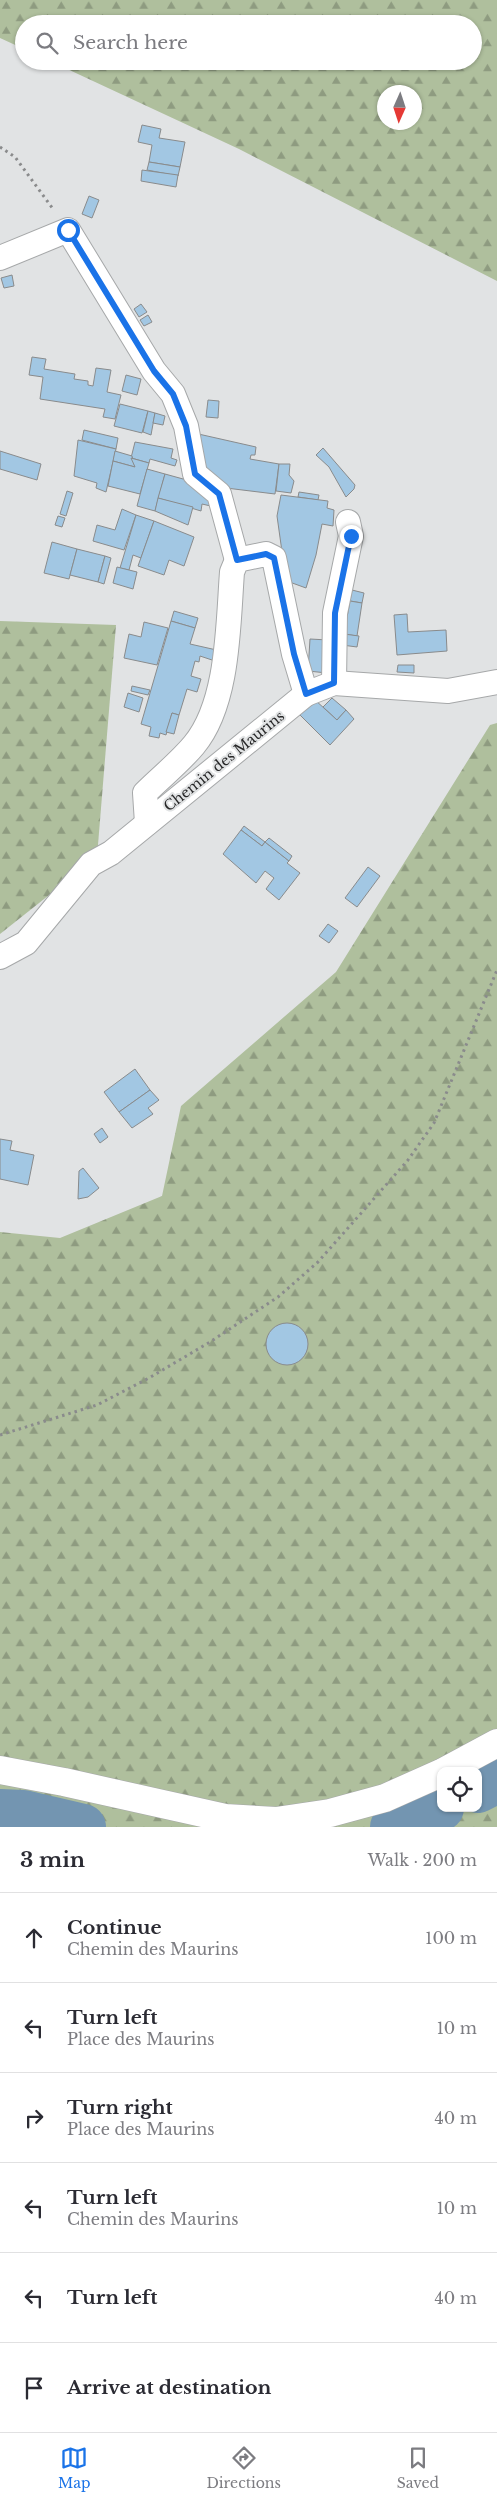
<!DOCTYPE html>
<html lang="en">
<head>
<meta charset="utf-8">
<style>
  body { margin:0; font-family:"Libre Baskerville",serif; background:#f2f2f3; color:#2b2b33 }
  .controls { position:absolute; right:15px; bottom:15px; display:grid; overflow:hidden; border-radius:10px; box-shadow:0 1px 4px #0004 }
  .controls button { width:45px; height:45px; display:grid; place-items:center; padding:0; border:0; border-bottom:1px solid #e1e1e2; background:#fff; color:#2b2b33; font:25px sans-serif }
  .compass { position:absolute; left:377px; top:85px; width:45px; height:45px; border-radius:50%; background:#fff; box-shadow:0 1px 4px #0004; rotate:183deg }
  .stop { position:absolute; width:15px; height:15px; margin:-11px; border:4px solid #1a73e8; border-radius:50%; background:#fff }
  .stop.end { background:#1a73e8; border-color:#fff; box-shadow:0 1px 5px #0008 }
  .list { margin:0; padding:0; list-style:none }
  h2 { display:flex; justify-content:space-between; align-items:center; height:65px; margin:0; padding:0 20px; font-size:21px }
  h2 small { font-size:16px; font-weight:400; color:#7c7c81 }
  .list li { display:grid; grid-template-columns:32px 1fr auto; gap:15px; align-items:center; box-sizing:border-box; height:90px; padding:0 20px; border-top:1px solid #e1e1e2 }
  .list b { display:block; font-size:19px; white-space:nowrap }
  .list p { margin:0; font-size:16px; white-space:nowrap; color:#7c7c81 }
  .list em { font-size:16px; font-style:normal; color:#7c7c81 }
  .icon { flex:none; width:28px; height:28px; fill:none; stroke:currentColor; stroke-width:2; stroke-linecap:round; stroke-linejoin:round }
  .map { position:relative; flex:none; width:497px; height:1827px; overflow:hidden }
  .search { position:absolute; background:#fff; box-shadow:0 1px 4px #0004; left:15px; right:15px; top:15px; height:55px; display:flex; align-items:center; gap:12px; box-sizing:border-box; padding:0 18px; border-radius:28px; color:#7c7c81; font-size:19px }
  .sheet { height:605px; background:#fff }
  nav { display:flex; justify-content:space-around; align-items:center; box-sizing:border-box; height:70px; border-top:1px solid #e1e1e2; background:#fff; font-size:14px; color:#7c7c81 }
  nav a { display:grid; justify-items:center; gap:2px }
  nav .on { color:#1a73e8 }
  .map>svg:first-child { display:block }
  .forest { fill:url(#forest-firs); fill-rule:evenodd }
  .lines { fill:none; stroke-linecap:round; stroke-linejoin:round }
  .river { stroke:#7395b1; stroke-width:46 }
  .building { fill:#a2c7e3; stroke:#898b8c }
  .minor-casing { stroke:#a6a8a9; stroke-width:26 }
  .secondary-casing { stroke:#a6a8a9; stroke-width:29 }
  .path { stroke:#8a8b8c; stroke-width:3; stroke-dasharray:2.5 4; stroke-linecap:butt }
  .minor { stroke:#fff; stroke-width:24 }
  .secondary { stroke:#fff; stroke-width:28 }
  .route { stroke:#1a73e8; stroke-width:6 }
  .labels { text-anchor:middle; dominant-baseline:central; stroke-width:4; stroke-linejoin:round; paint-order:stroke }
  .street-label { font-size:14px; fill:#282829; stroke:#e1e3e4 }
</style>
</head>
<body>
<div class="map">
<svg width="497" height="1827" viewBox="0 0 497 1827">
  <defs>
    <pattern id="forest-firs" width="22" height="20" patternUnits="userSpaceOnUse" patternTransform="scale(1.25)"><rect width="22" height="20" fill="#afbf9d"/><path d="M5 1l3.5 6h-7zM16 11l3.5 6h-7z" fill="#8e9b80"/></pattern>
  </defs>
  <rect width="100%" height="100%" fill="#e1e3e4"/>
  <!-- forest -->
  <g class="forest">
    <path d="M0 0H497V281L239 149 50 61H473V24H24V49L0 38ZM384 92H414V122H384Z"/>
    <polygon points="0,621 116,625 97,857 0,934"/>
    <path d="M497 723V1827H0V1232L60 1238 162 1196 181 1106 336 972 490 725ZM441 1771H478V1808H441Z"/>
  </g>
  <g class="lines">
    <!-- river -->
    <g class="river">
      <polyline points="478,1790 497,1780"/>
      <polyline points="0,1812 23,1813 83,1827"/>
      <polyline points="393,1827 441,1808"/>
    </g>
  </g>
  <!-- building -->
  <g class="building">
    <polygon points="142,125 161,129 159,138 185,142 180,167 149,162 152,145 138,142"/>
    <polygon points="149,162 180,167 178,176 147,170"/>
    <polygon points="142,170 178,175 176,187 141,181"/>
    <polygon points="89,196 99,200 92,218 82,214"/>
    <polygon points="12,275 14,286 4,288 1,278"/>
    <polygon points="141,304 147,312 139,317 134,309"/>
    <polygon points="148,315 152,322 144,326 140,320"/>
    <polygon points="32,357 46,359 44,369 75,374 74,379 88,381 88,385 93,386 96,368 111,370 107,392 121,395 115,419 103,417 105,409 40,399 43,377 29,375"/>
    <polygon points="126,375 141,379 137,395 122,391"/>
    <polygon points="208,400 219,401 218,418 206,417"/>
    <polygon points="120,404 148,411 142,433 114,426"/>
    <polygon points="148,411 155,413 151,435 143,432"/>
    <polygon points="155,413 165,416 163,425 153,423"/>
    <polygon points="84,430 118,438 116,449 82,440"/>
    <polygon points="194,433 256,447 255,455 251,455 250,459 279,464 275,494 226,488 196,463"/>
    <polygon points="78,440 116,449 106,492 96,488 97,483 74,476"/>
    <polygon points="135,442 173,449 171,458 177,460 175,466 150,459 149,463 131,458"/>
    <polygon points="323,448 355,485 354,489 346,497 329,467 316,455"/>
    <polygon points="0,451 41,464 37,480 0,469"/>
    <polygon points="115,451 132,456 135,467 113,461"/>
    <polygon points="131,458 149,463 140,494 108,486 113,461 135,467"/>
    <polygon points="279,464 290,464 289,475 294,481 291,493 276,491"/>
    <polygon points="147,469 165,474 155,511 137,506"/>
    <polygon points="165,474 194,482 215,507 202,504 201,511 158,498"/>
    <polygon points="67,491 73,493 66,516 60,514"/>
    <polygon points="299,492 319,495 318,500 298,497"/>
    <polygon points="281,495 328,501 327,508 334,510 333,526 322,524 316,555 306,588 284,580 284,566 277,516"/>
    <polygon points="158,498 193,507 188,525 155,511"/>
    <polygon points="122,509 136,515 124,550 93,541 97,525 115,530"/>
    <polygon points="136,515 154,521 141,558 133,555 129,570 120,568"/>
    <polygon points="58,516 65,518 62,527 55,525"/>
    <polygon points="154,521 194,537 184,566 169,560 164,575 138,566"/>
    <polygon points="52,542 77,549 69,579 44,573"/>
    <polygon points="77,549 105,556 98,582 70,575"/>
    <polygon points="105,556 111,558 104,584 98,582"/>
    <polygon points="117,567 137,572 133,589 113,583"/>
    <polygon points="352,590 364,593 362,603 350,601"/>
    <polygon points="350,601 362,603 357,636 344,634"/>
    <polygon points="174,611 198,618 195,628 171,621"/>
    <polygon points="407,614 408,632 446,630 447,651 397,655 394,615"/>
    <polygon points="171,621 195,628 190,644 221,651 218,662 200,656 199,662 195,661 191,676 201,679 197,692 187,689 179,715 172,713 166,735 160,733 159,738 149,736 151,727 141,724"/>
    <polygon points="144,622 168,628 157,665 124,658 129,634 141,637"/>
    <polygon points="344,634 359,636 357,647 342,645"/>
    <polygon points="310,639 328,640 327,673 308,671"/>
    <polygon points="398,665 414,665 414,673 397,672"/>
    <polygon points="132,686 150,690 148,695 131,691"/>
    <polygon points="128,693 143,698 139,712 124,707"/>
    <polygon points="332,698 346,710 337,720 323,707"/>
    <polygon points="314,699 337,720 346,710 354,719 330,745 299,714"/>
    <polygon points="172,713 179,715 174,734 166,732"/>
    <polygon points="244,826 265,842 262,846 241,830"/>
    <polygon points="241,830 262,846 265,842 289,861 287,863 300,873 279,900 266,889 274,878 265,871 256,883 223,854"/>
    <polygon points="269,838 292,856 289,861 265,842"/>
    <polygon points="368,867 380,876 357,907 345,898"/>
    <polygon points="328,924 338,931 329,943 319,936"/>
    <polygon points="135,1069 150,1090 119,1112 104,1092"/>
    <polygon points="150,1090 159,1100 148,1108 153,1114 132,1128 119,1112"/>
    <polygon points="102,1128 108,1137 100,1143 94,1134"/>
    <polygon points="0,1139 12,1141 10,1150 34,1155 28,1185 0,1179"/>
    <polygon points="83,1168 99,1188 88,1197 78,1199 79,1171"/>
    <circle cx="287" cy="1344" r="21"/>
  </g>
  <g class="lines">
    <!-- minor casing -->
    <g class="minor-casing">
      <g id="minor">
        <polyline points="0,258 68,230 154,371 173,394 186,426 195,474 219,494 237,560"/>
        <polyline points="334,683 335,613 351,536 348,522"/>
        <path d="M147 823 145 793C161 777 180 762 194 745 229 703 228 624 232 572L237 560 266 554 274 558 294 654 306 694"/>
        <polyline points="0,957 26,943 91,864 111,853 306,694 334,683 448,691 497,682"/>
      </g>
    </g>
    <!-- secondary casing -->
    <g class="secondary-casing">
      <g id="secondary">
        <polyline points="0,1770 64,1782 225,1818 276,1821 330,1813 385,1798 441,1773"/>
        <polyline points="445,1771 497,1743"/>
      </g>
    </g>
    <!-- path -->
    <g class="path">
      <polyline points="0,147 15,157 53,209"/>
      <polyline points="0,1435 97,1405 149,1378 210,1342 278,1297 318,1262 408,1160 434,1123 497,970"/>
    </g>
    <!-- minor -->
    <use href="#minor" class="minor"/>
    <!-- secondary -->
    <use href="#secondary" class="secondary"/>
  </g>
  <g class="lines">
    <!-- route -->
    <polyline class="route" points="68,230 154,371 173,394 186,426 195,474 219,494 237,560 266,554 274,558 294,654 306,694 334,683 335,613 351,536"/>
  </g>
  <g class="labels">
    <!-- street labels -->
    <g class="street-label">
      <text transform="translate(224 761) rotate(-39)">Chemin des Maurins</text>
    </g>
  </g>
</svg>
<div class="controls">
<button><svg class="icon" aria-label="locate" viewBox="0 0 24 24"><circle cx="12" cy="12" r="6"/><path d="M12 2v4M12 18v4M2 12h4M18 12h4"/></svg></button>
</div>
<svg class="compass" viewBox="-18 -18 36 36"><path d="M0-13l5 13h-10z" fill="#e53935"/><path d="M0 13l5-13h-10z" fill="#7c7c81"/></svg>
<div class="stop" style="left:68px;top:230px"></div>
<div class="stop end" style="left:351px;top:536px"></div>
<div class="search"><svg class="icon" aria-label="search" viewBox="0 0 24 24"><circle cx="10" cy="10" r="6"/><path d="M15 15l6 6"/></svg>Search here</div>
</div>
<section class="sheet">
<h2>3 min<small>Walk · 200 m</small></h2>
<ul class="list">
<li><svg class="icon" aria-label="ahead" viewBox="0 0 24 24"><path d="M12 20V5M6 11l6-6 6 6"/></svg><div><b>Continue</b><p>Chemin des Maurins</p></div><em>100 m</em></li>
<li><svg class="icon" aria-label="left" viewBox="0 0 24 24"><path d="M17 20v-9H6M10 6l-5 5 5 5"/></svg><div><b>Turn left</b><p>Place des Maurins</p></div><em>10 m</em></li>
<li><svg class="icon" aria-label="right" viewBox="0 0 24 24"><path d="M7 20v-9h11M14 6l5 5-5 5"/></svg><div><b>Turn right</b><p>Place des Maurins</p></div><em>40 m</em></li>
<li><svg class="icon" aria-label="left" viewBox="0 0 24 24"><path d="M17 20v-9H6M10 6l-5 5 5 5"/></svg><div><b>Turn left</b><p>Chemin des Maurins</p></div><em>10 m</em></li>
<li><svg class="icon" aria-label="left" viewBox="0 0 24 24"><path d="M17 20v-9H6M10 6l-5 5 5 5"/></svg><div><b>Turn left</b></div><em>40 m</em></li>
<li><svg class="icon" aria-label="arrive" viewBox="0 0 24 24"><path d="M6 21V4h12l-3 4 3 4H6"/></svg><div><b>Arrive at destination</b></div></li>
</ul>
</section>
<nav>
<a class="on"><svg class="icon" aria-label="map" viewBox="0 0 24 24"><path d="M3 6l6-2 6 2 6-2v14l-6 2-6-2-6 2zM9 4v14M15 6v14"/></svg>Map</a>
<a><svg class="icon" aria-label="directions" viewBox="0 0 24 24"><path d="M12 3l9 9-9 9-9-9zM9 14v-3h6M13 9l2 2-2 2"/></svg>Directions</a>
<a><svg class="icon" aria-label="saved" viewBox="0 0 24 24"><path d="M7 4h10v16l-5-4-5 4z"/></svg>Saved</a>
</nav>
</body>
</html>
